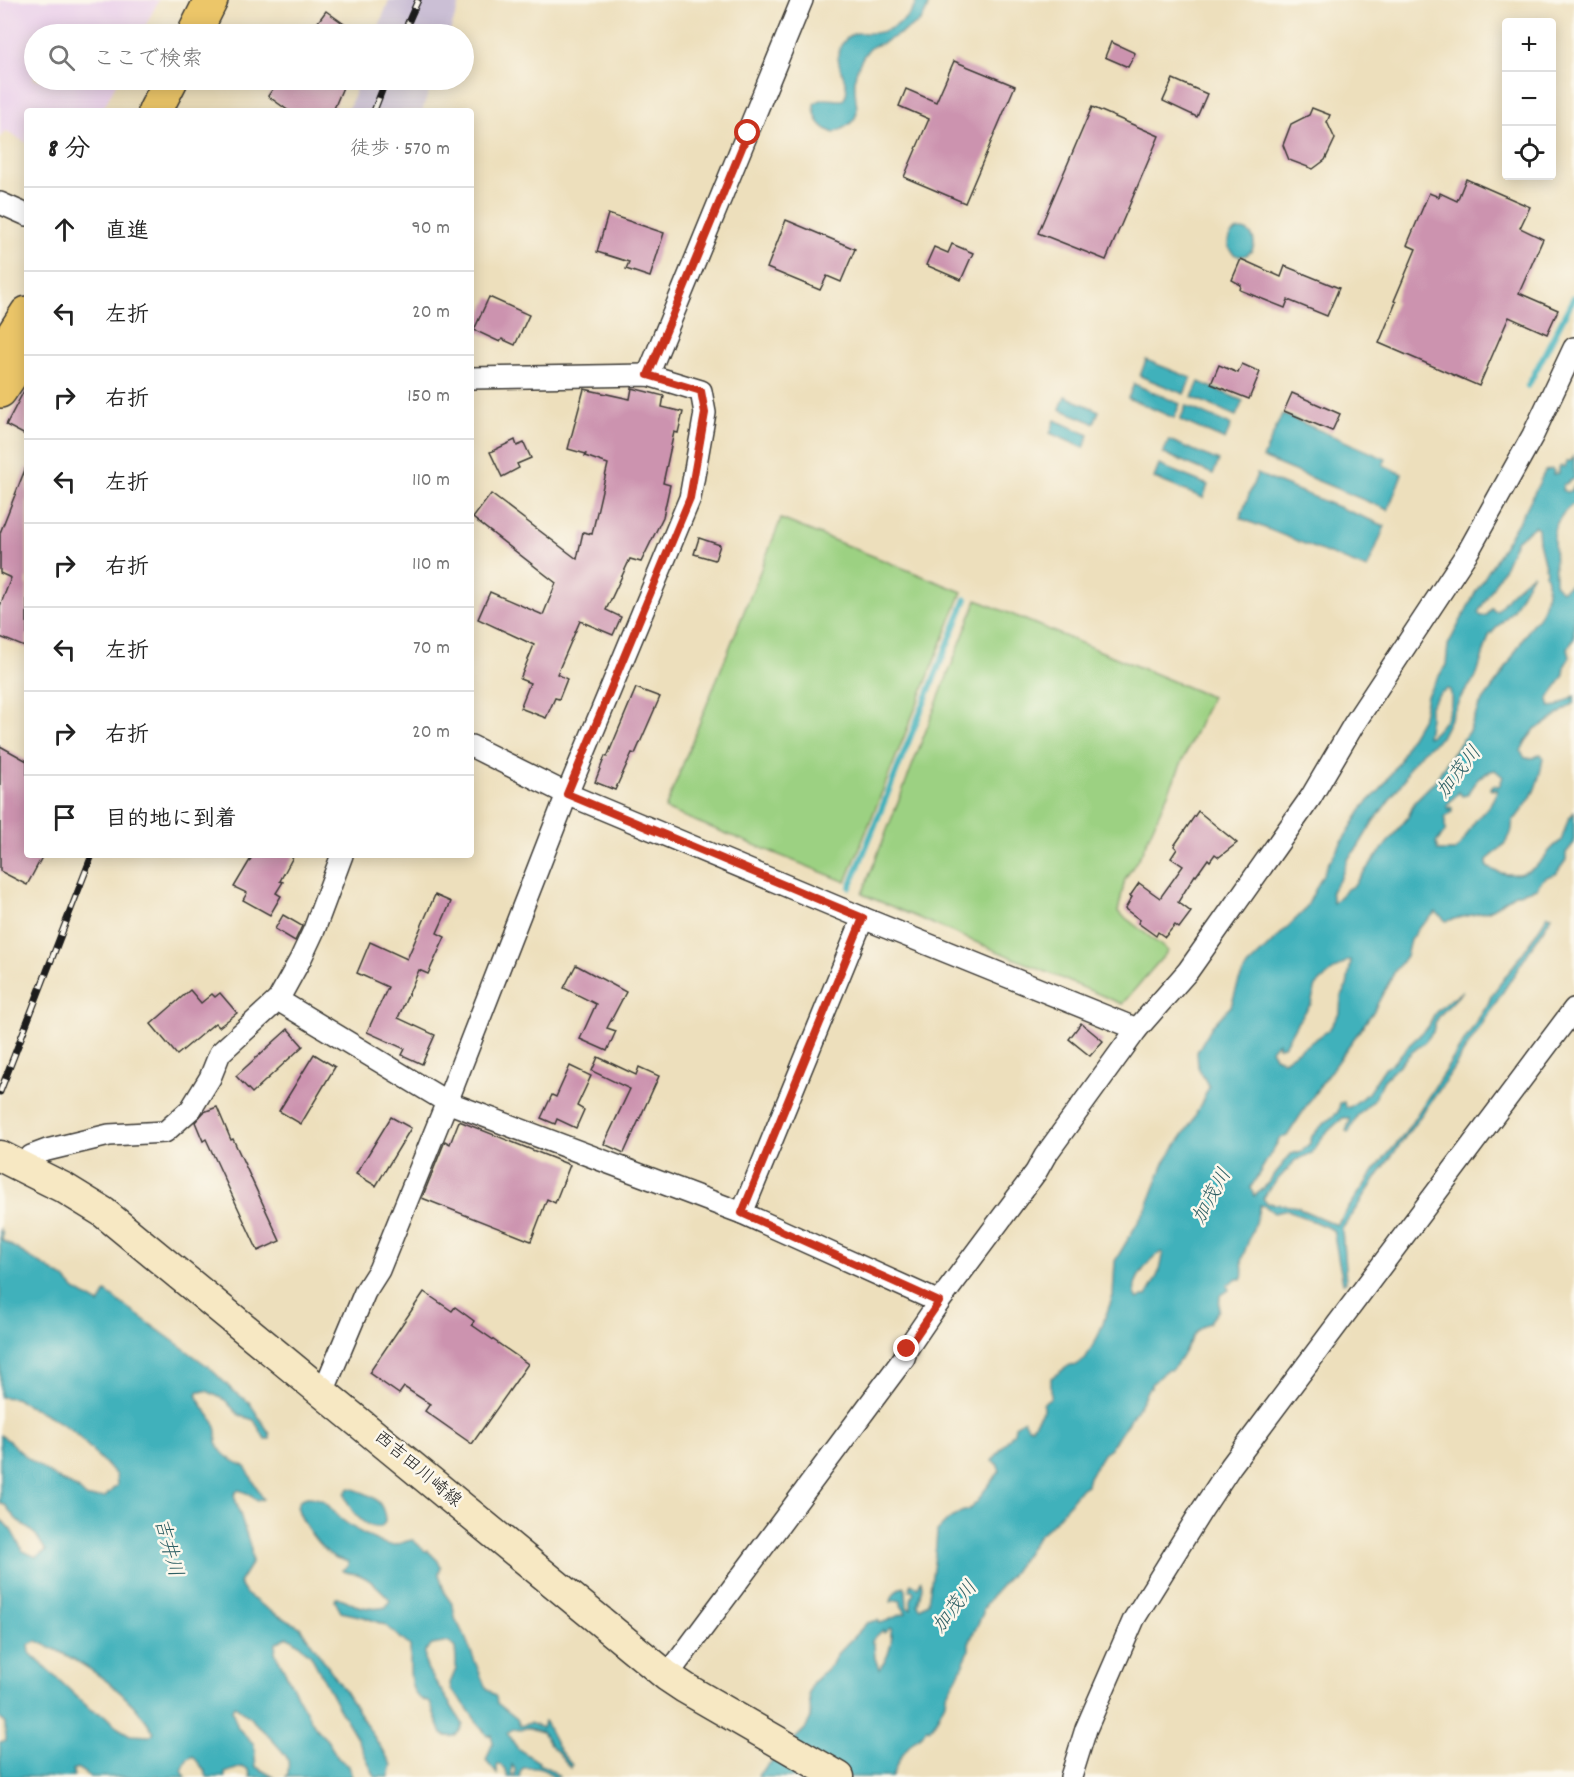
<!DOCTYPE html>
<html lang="ja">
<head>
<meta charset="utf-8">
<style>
  body { margin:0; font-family:Dekko,"Klee One",sans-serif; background:#f6f6f6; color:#222 }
  .controls { position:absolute; right:18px; top:18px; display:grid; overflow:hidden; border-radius:6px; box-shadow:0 3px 15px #0003 }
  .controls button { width:54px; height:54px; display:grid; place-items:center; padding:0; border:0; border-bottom:2px solid #e0e0e0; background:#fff; color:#222; font:30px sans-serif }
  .stop { position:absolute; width:18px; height:18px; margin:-14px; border:4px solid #c8321e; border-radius:50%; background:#fff }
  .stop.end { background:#c8321e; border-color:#fff; box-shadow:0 2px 6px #0008 }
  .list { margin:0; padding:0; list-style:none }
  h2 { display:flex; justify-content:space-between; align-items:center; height:78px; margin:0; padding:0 24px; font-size:26px }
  h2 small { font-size:20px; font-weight:400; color:#767676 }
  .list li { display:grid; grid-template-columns:39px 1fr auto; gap:18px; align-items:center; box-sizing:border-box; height:84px; padding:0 24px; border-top:2px solid #e0e0e0 }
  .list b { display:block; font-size:22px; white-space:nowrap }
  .list em { font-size:20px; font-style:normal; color:#767676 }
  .icon { flex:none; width:33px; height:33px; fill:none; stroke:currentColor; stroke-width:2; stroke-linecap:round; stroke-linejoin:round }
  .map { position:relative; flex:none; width:1574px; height:1777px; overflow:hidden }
  .search { position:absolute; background:#fff; box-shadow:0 3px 15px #0003; left:24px; top:24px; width:450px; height:66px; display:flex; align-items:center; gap:15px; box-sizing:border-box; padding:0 21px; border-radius:33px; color:#767676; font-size:22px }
  .panel { position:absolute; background:#fff; box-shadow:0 3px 15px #0003; left:24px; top:108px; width:450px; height:750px; border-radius:6px }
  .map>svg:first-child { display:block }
  .built { fill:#ebd1eb }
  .industrial { fill:#cbbfd5 }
  .green { fill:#9cd182; stroke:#5c764f; stroke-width:1.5 }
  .water { fill:#41b1bb; stroke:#2e666c; stroke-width:1.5; fill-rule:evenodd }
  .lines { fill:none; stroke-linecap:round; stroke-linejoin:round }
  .stream { stroke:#41b1bb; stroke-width:6 }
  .building { fill:#cc93af }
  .minor-casing { stroke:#3b3934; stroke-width:24 }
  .secondary-casing { stroke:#3b3934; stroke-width:33 }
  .trunk-casing { stroke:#3b3934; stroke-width:36 }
  .minor { stroke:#fff; stroke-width:21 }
  .secondary { stroke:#f7e8c3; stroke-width:30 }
  .trunk { stroke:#ecc669; stroke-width:33 }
  .rail-casing { stroke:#1c1c1c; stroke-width:7 }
  .rail { stroke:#fbf7ec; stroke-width:4.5; stroke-dasharray:14; stroke-linecap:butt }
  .route { stroke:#c8321e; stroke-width:8 }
  .labels { text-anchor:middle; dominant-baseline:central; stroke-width:5; stroke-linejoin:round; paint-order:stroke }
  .street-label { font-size:18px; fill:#1c1c1c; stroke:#fbf7ec }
  .water-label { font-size:20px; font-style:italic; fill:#2d5f64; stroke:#fbf7ec }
</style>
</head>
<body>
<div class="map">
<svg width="1574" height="1777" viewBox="0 0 1574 1777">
  <rect width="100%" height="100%" fill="#fbf7ec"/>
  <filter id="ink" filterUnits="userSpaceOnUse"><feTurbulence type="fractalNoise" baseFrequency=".0167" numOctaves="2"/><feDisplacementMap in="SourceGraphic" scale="12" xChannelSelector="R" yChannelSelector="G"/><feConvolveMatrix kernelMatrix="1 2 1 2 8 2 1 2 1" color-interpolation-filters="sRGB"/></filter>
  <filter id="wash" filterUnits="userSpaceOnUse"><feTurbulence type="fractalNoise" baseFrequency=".008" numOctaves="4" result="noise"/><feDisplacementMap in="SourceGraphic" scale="24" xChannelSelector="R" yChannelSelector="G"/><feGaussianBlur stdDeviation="1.35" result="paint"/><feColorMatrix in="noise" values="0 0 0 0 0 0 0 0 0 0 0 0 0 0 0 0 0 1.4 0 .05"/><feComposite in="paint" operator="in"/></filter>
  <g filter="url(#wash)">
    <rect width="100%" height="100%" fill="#eddfbc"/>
    <!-- built -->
    <polygon class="built" points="0,0 159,0 141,34 34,34 34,80 118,80 102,111 27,111 27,143 5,131 0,138"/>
    <!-- industrial -->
    <g class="industrial">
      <polygon points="389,0 461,0 449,34 376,34"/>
      <polygon points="359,80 433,80 422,111 348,111"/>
    </g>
    <!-- green -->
    <g class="green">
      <polygon points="781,519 962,592 846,882 665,809"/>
      <polygon points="977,600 1211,697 1141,854 1125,879 1118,912 1168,951 1122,1004 862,894"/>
    </g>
    <!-- water -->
    <g class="water">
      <path d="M917 0H928C929 7 925 16 920 21 915 26 887 41 880 44 875 46 871 46 868 50 862 57 855 70 855 80 853 108 869 118 834 133 820 128 814 118 814 104 824 95 832 101 843 100 857 83 825 63 845 40 855 29 864 34 875 33 892 31 913 17 917 0Z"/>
      <circle cx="1241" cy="243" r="13"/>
      <polygon points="1146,360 1191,378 1184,394 1140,376"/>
      <polygon points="1199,382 1243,401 1236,416 1192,397"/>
      <polygon points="1134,384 1180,404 1174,418 1128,398"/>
      <polygon points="1065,396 1099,411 1094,423 1060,409"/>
      <polygon points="1186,406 1231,425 1225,440 1180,420"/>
      <polygon points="1282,414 1386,459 1383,465 1402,474 1388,510 1263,458"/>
      <polygon points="1055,420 1089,435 1084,448 1050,433"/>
      <polygon points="1169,440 1219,461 1213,474 1163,453"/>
      <path d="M1574 456V479L1563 485 1562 490 1567 492 1571 491 1574 486V504C1565 509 1557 521 1554 530L1555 583 1561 591 1574 582V638L1568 648 1570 657 1565 665 1564 675 1548 700 1550 707 1558 706 1574 696V703C1565 709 1544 727 1536 728L1526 741 1521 751 1525 758H1533L1541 754 1543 758C1541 771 1538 785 1531 797 1527 804 1521 811 1516 818L1514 819C1511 824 1513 828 1511 833 1507 844 1495 853 1487 860V867C1502 876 1523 878 1537 865 1547 856 1549 848 1561 841L1568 820 1574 812V843L1566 853V860L1556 874C1547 876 1541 879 1537 888L1515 894 1489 911 1446 921 1436 912 1418 929 1410 940 1406 956 1395 971 1373 1012 1319 1087 1287 1136 1280 1138 1251 1187 1254 1196 1263 1189 1291 1154 1302 1151 1310 1143 1312 1136 1319 1128 1338 1112 1340 1103 1344 1102 1345 1107H1350L1368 1093 1384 1069 1396 1060 1408 1046 1428 1027 1435 1013 1448 1001 1463 991 1440 1015 1435 1023 1433 1032 1425 1042 1411 1053 1384 1080 1373 1101 1357 1116 1349 1132 1346 1131 1350 1121 1349 1118H1343L1336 1124 1323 1136 1312 1153 1296 1160 1269 1189 1263 1199 1267 1203 1299 1207 1302 1210 1337 1225 1376 1168 1403 1136 1488 1004 1491 996 1525 950 1548 915 1552 916 1442 1086 1383 1168 1342 1229 1346 1282 1343 1283 1333 1230 1288 1210 1274 1213 1265 1206 1260 1205C1256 1223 1249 1239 1243 1256 1241 1263 1244 1271 1242 1279H1236L1227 1285 1229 1290 1220 1296 1219 1310 1209 1323C1190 1330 1187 1354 1174 1367 1167 1374 1173 1367 1165 1371 1161 1374 1157 1380 1151 1384V1387L1148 1389 1139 1406 1110 1449 1103 1454 1089 1477 1087 1485 1082 1488 1054 1522 1039 1535 1010 1576 991 1597 983 1609V1613L969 1643V1651L957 1677 946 1695 945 1702 933 1726 929 1730 927 1728C924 1734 918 1737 913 1742 902 1752 897 1763 892 1777H758L759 1774 806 1728 811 1717 809 1692 813 1682 832 1664 837 1654 867 1623 878 1620 880 1623C890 1621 896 1615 906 1613L901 1605V1601L896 1600 891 1602C892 1594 897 1589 904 1586L906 1589 907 1608 911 1609V1600L914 1592 912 1590H910L911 1583 918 1587 921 1581 922 1586 918 1605 920 1608 928 1603C931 1579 936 1556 937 1531L948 1520 961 1512 968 1510 978 1501 984 1491 1000 1471 997 1464 992 1461 1014 1432 1015 1426 1024 1420 1028 1427H1032L1043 1410V1403L1051 1397V1378L1070 1365 1074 1366 1085 1359 1098 1336 1113 1296 1115 1261 1147 1207 1164 1163 1192 1122 1209 1087 1198 1067 1197 1052 1212 1026 1231 1006 1239 981 1247 967 1305 910 1328 864 1364 806 1381 789 1400 760 1407 743 1423 716 1427 695 1446 665 1448 645 1475 593 1525 511 1545 471 1551 469 1554 471 1553 474 1559 473V468L1561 466 1565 467 1567 461H1571ZM1535 526 1538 528 1539 542 1546 570 1545 574C1551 585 1544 616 1532 624L1501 676 1479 706 1469 731 1447 761 1435 781 1415 801 1408 817 1353 886 1347 889 1333 903 1331 891 1341 878 1347 860 1358 847 1371 825 1404 780 1409 768 1422 752 1441 737 1461 697 1476 677 1489 636 1512 611 1533 573 1513 591 1497 611H1494L1492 608 1487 615 1481 616 1478 613 1505 566 1516 541ZM1447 689 1450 690C1455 709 1444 724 1430 736H1427L1430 718V706L1440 693ZM1495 770 1503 777 1499 786 1493 785 1490 789 1492 790 1496 789 1497 791C1495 795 1493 800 1490 804 1485 812 1476 818 1471 827 1467 835 1462 845 1455 851H1438L1436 843 1445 832V818L1452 812V808L1450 807 1448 810 1447 805 1459 792 1462 796 1467 795C1474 782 1481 773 1495 770ZM1349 960 1351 961 1347 986 1341 996 1340 1012 1329 1030 1283 1061 1275 1056 1271 1050 1278 1042V1047L1284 1046 1297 1023 1311 1004 1316 986 1331 972ZM1161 1252 1163 1254C1162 1270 1154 1283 1146 1296H1142L1138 1299C1126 1284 1149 1261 1161 1252ZM890 1628H892L890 1636 892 1635C891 1648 888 1659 879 1669L875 1658 874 1644 872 1643V1640L883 1630 884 1633Z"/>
      <polygon points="1159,465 1208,485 1203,498 1154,478"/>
      <polygon points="1257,474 1385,526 1367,569 1240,518"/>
      <path d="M0 1228 3 1234 2 1240 64 1278 75 1290 99 1304 106 1292 209 1367 232 1390 249 1402 270 1434V1439H265L254 1420 239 1415 225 1400 207 1391H199L197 1394C200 1408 212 1414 216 1427 218 1432 216 1437 217 1441 219 1455 234 1462 245 1466L263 1499 257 1501 251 1495 239 1490 236 1492 234 1495 251 1549 252 1562 239 1583 246 1594 272 1612 300 1627 343 1688 392 1765 389 1777H375L356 1736 339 1708 310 1654C301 1648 298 1640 287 1637L276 1643 275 1652 300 1701 317 1730 327 1740 338 1758 349 1766 352 1777H286L288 1774C288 1770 289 1764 288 1760 285 1751 243 1709 234 1706L232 1710 238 1728 254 1744 256 1767 274 1777H250L251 1775 248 1769 241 1767 225 1773V1777H207L205 1771 193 1756 187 1760 182 1771 186 1777H91L77 1768 73 1770 74 1777H0V1742L6 1740 5 1724 0 1718V1518L11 1530 23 1551 36 1557 46 1551 36 1535 16 1519 5 1505 0 1504V1435L9 1441 25 1456 58 1479 78 1489 87 1498 105 1497 117 1485 116 1475 72 1430 53 1418 15 1398 0 1397ZM37 1641C83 1661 127 1689 154 1732L150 1736 130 1735 118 1728 104 1715 91 1710 30 1653 29 1645Z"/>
      <path d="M350 1488C369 1494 385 1499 385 1522L381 1527C365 1530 348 1509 345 1494L347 1490Z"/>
      <path d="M307 1497C326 1497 329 1508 341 1519 351 1527 378 1544 391 1545 399 1546 405 1540 413 1540L425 1551H428L438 1561 441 1568 439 1574 445 1594 453 1605 455 1618 465 1637 485 1686 496 1697 497 1703 517 1719 520 1726 530 1723 542 1728 544 1721 545 1722 560 1751 572 1765 571 1768 550 1744 542 1732 529 1728H525L521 1730 513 1729 507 1733 518 1749 539 1762 538 1764C547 1767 553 1770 559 1777H553C545 1768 535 1767 523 1768L520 1772V1777H515V1769L512 1765 511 1772 514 1777H508L505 1769 499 1764 497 1766V1774L486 1761 493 1742 491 1735 487 1736 462 1701 451 1690 450 1683 456 1669V1659L455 1648 449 1642 432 1645 425 1651V1662L428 1670 463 1724C459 1735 453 1740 442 1734L430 1703C426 1701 420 1699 417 1696 407 1684 411 1661 410 1646L385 1625 364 1617 341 1612 335 1601 336 1598C344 1597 348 1602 355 1605 365 1608 376 1610 386 1607L390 1600C382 1590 369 1578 357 1574 351 1573 347 1573 342 1570L348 1566V1562C343 1560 338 1559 334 1557 319 1548 301 1522 297 1506L301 1499Z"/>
    </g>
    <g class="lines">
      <!-- stream -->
      <g class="stream">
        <polyline points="1528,386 1574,297"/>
        <polyline points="850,887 966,599"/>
      </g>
    </g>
    <g id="blocks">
      <!-- building -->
      <g class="building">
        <polygon points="326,11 358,34 309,34"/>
        <polygon points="1111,42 1135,53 1128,67 1105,57"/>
        <polygon points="954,61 1015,86 965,203 904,177 929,119 899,106 906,89 936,102"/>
        <polygon points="1173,79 1207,94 1197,117 1163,101"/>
        <polygon points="279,80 346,80 333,111 289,111 268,96"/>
        <polygon points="1092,107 1159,136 1106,260 1038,233"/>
        <polygon points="1312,108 1330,115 1327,122 1335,139 1325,160 1313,169 1289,160 1283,145 1291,124 1309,115"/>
        <polygon points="1466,179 1530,207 1520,228 1543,239 1519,293 1558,310 1547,334 1509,317 1479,386 1379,343 1396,302 1394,301 1416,249 1407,245 1429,193 1439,197 1440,193 1457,201"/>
        <polygon points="608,214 664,233 650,277 626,269 629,262 597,252"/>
        <polygon points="786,220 855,249 841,282 827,276 820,290 767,268"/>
        <polygon points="952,244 973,253 961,280 926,265 934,247 948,253"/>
        <polygon points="1241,259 1281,277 1285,266 1339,288 1327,316 1288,300 1285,308 1240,290 1241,285 1232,280"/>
        <polygon points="489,297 529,315 515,345 502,339 500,342 474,330"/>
        <polygon points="1242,364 1260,372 1249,399 1211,384 1219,365 1238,373"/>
        <polygon points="27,385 27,436 6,425"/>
        <polygon points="632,388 664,396 662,407 683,412 678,433 674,432 663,483 670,485 663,517 641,562 630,559 606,610 621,617 613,635 580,621 557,674 567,679 559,699 555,698 546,718 520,708 530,683 520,679 534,645 478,619 490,592 543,615 556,583 473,518 491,494 577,559 583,532 592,534 608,464 585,456 586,454 568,449 584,389 630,399"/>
        <polygon points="1292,393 1340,414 1332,431 1284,411"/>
        <polygon points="515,440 517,446 524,443 531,458 517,464 519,468 502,477 490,452"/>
        <polygon points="26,467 27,467 27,648 0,637 0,606 11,578 0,573 0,533"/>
        <polygon points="699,538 720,545 715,560 694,554"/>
        <polygon points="636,688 660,697 635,754 632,753 615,790 595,782 605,756 607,757"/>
        <polygon points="0,746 27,761 27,855 43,855 27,885 0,871"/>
        <polygon points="1198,811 1237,843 1219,857 1215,854 1210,861 1208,859 1196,876 1195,875 1178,902 1191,912 1179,928 1175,925 1165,937 1158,932 1156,936 1138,923 1140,920 1125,909 1132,897 1130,896 1139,883 1160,898 1183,866 1171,858 1177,849 1174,846"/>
        <polygon points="253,855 294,855 280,881 283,882 276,893 281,896 270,915 243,900 247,893 234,887"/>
        <polygon points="435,895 451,902 437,933 445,937 428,974 419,970 398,1018 435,1035 422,1064 402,1055 405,1049 367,1032 388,987 357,973 370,942 407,959"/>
        <polygon points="283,915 302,926 295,941 275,929"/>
        <polygon points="576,965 626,992 607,1028 616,1031 607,1051 580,1039 596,1004 564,988"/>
        <polygon points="190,990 201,1003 212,994 215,997 220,993 237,1013 219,1027 215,1023 177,1055 151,1024"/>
        <polygon points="1081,1023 1103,1041 1090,1056 1069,1039"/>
        <polygon points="288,1029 303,1046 252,1093 236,1076"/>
        <polygon points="314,1054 335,1067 301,1124 279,1111"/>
        <polygon points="598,1057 636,1075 639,1067 659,1076 624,1153 604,1144 630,1089 592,1071"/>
        <polygon points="570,1066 591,1076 577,1106 584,1110 576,1128 557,1119 555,1124 541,1118 552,1095 556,1097"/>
        <polygon points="217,1107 231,1140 233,1139 280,1241 258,1251 206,1139 203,1141 195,1122 204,1112"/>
        <polygon points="391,1117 411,1128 376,1186 356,1174"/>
        <polygon points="459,1121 570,1165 555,1203 547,1199 531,1241 422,1198 445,1141 450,1144"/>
        <polygon points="424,1292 452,1311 455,1307 474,1321 472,1325 528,1364 472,1444 425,1411 430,1404 404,1387 399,1394 369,1373"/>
      </g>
    </g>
  </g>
  <g filter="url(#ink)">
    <use href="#blocks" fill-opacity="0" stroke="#3b3934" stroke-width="1.5"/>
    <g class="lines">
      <!-- minor casing -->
      <g class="minor-casing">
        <g id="minor">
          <polyline points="0,203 27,215"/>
          <polyline points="648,375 802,0"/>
          <polyline points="471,746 567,794 863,918 1137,1029"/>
          <polyline points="278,1000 447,1102 742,1213 939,1302"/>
          <polyline points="23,1167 31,1156 47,1150 109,1135 165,1132 191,1109 210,1078 220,1053 278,1000 300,960 314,930 342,855"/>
          <polyline points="742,1213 863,918"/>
          <polyline points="323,1392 365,1292 379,1270 447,1102 567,794 690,498 705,413 701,391 648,375 471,378"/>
          <polyline points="667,1676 904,1358 907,1349 939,1302 1036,1172 1045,1156 1137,1029 1188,971 1311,797 1354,724 1469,550 1533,435 1574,348"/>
          <polyline points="1071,1777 1086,1729 1134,1619 1200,1513 1231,1466 1574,1009"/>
        </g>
      </g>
      <!-- secondary casing -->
      <g class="secondary-casing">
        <polyline id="secondary" points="0,1156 64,1188 103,1212 667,1676 685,1688 839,1777"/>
      </g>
      <!-- trunk casing -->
      <g class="trunk-casing">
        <g id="trunk">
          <polyline points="194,34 211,0"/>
          <polyline points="155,111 171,80"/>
          <polyline points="0,355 27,313"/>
          <polyline points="0,391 27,351"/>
        </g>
      </g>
      <!-- minor -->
      <use href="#minor" class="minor"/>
      <!-- secondary -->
      <use href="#secondary" class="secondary"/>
      <!-- trunk -->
      <use href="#trunk" class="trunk"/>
      <!-- rail casing -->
      <g class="rail-casing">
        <g id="rail">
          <polyline points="403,34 418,0"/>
          <polyline points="374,111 386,80"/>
          <polyline points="0,1092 92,855"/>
        </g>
      </g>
      <!-- rail -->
      <use href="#rail" class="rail"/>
    </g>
  </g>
  <g class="lines" filter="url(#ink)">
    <!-- route -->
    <polyline class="route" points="748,133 648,375 701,391 705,413 690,498 567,794 863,918 742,1213 939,1302 907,1349"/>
  </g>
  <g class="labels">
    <!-- street labels -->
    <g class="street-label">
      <text transform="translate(417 1470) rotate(40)">西吉田川崎線</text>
    </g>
    <!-- water labels -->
    <g class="water-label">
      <text transform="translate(1460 773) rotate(-52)">加茂川</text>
      <text transform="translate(1213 1197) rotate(-61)">加茂川</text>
      <text transform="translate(167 1548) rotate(75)">吉井川</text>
      <text transform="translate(956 1608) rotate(-52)">加茂川</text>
    </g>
  </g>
</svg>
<div class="controls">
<button>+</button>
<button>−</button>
<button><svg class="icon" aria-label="locate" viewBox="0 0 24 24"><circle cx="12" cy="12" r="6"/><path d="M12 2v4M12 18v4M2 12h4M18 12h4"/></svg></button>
</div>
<div class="stop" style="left:748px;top:133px"></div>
<div class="stop end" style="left:907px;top:1349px"></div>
<div class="search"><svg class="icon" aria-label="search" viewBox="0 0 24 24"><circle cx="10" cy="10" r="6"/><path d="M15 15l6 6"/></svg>ここで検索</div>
<section class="panel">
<h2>8 分<small>徒歩 · 570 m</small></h2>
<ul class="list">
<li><svg class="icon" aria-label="ahead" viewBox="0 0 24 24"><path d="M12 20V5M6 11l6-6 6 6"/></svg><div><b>直進</b></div><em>90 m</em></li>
<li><svg class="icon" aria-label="left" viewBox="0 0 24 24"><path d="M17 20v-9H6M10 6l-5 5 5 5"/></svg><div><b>左折</b></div><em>20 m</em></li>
<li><svg class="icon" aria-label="right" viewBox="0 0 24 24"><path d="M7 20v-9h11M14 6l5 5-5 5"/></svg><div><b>右折</b></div><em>150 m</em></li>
<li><svg class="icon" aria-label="left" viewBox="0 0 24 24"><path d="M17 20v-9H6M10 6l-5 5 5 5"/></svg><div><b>左折</b></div><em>110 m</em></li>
<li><svg class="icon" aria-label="right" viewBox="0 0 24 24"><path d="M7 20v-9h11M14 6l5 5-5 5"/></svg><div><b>右折</b></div><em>110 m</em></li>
<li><svg class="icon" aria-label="left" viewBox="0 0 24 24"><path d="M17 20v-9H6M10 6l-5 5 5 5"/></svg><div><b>左折</b></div><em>70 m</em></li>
<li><svg class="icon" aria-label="right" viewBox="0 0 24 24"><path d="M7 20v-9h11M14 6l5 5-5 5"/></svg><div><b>右折</b></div><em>20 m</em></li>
<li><svg class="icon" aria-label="arrive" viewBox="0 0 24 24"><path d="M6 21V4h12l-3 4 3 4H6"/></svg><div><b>目的地に到着</b></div></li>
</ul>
</section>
</div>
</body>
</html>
